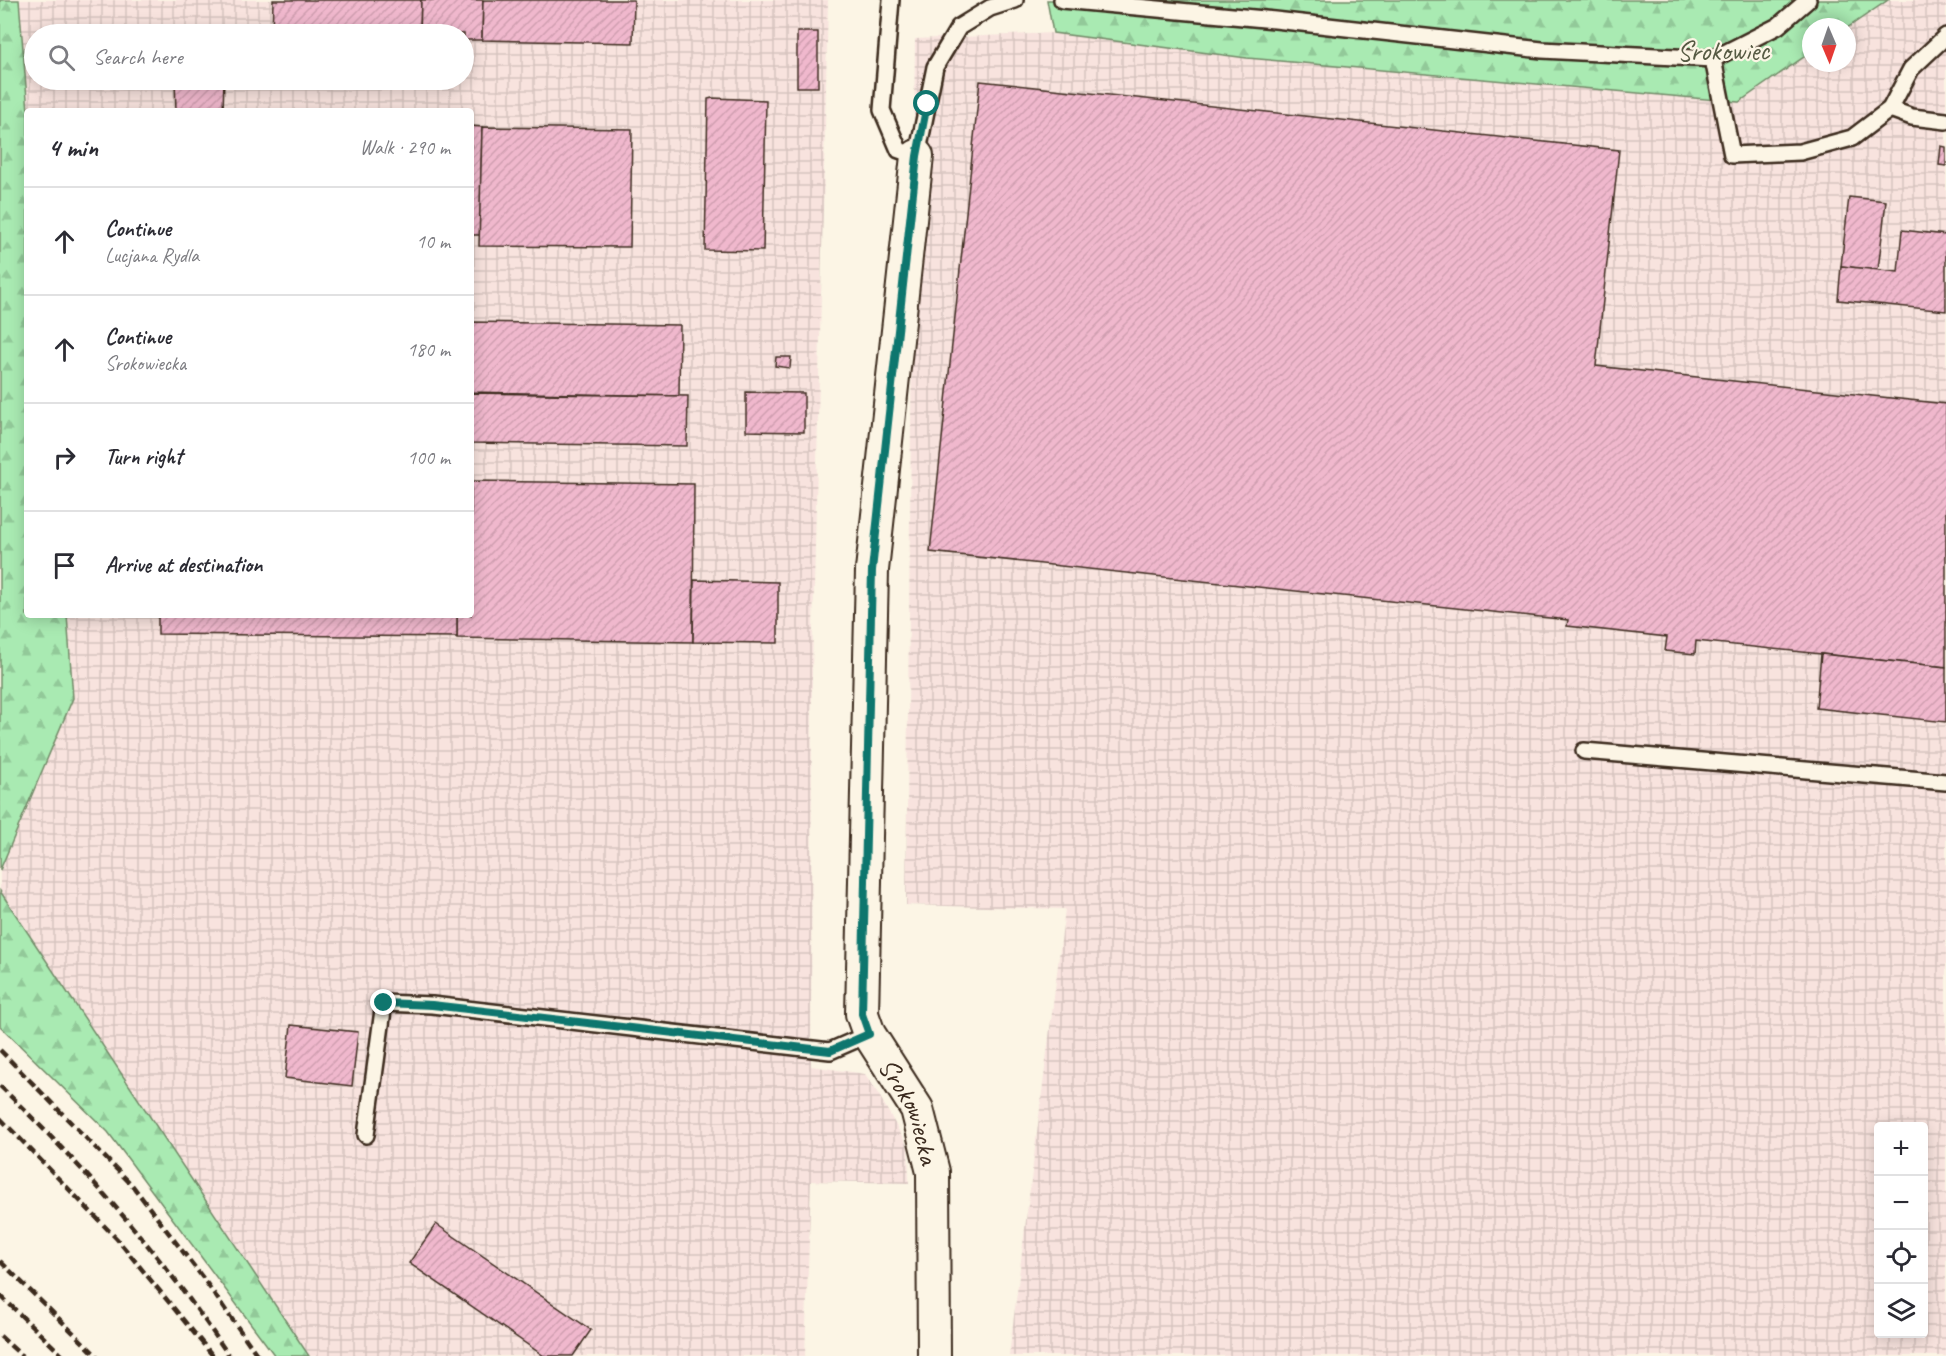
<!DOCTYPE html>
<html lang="en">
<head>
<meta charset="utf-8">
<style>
	body { margin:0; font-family:Caveat,sans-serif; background:#f2f2f3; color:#2b2b33 }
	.controls { position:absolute; right:18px; bottom:18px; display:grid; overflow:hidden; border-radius:6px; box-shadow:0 3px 15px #0003 }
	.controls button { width:54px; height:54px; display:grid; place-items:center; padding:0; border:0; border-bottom:2px solid #e1e1e2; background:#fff; color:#2b2b33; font:30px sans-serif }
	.compass { position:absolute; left:1802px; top:18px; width:54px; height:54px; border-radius:50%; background:#fff; box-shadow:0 3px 15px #0003; rotate:178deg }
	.stop { position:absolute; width:18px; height:18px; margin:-14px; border:4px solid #0f766e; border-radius:50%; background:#fff }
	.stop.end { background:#0f766e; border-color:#fff; box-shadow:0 2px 6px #0008 }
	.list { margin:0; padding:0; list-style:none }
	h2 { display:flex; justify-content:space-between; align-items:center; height:78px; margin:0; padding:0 24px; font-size:26px }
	h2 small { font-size:20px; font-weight:400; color:#7c7c81 }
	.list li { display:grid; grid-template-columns:39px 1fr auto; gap:18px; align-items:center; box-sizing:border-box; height:108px; padding:0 24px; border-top:2px solid #e1e1e2 }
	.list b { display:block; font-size:22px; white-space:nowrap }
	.list p { margin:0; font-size:20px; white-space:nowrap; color:#7c7c81 }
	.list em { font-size:20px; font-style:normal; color:#7c7c81 }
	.icon { flex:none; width:33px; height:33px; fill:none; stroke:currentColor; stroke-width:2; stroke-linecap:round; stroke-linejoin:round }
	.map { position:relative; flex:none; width:1946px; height:1356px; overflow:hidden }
	.search { position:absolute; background:#fff; box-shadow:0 3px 15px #0003; left:24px; top:24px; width:450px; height:66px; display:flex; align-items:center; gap:15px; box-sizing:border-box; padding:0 21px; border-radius:33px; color:#7c7c81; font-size:22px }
	.panel { position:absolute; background:#fff; box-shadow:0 3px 15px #0003; left:24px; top:108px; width:450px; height:510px; border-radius:6px }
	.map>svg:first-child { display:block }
	.industrial { fill:url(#industrial-grid); fill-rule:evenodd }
	.forest { fill:url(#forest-firs); stroke:#728a68; stroke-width:1.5 }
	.building { fill:url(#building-hatch); stroke:#3b2a1e; stroke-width:1.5 }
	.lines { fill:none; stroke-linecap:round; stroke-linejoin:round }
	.service-casing { stroke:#3b2a1e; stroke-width:20 }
	.minor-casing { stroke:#3b2a1e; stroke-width:36 }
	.service { stroke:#fcf5e5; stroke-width:15 }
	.minor { stroke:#fcf5e5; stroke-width:32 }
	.rail { stroke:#3b2a1e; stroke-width:4.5; stroke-dasharray:9 4.5; stroke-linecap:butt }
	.route { stroke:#0f766e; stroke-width:8 }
	.labels { text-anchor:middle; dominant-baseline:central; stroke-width:4.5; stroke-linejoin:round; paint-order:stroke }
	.park-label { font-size:28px; fill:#565a43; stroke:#fcf5e5 }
	.street-label { font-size:28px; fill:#3b2a1e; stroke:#fcf5e5 }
</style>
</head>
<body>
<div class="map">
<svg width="1946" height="1356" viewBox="0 0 1946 1356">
	<defs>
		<pattern id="industrial-grid" width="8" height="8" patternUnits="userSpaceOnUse" patternTransform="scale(1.5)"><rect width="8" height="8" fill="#f8e3de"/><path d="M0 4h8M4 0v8" fill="none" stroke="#d6c3be"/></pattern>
		<pattern id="forest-firs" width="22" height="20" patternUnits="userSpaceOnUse" patternTransform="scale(1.5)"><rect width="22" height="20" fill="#a9eab2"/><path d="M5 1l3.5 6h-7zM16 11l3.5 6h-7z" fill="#92c999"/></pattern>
		<pattern id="building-hatch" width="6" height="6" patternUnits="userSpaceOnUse" patternTransform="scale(1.5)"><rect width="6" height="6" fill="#f0b8cd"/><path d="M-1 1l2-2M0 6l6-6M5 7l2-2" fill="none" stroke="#cf9eb0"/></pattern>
	</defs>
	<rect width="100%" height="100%" fill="#fcf5e5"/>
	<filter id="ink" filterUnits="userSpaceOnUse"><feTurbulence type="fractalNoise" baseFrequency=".0167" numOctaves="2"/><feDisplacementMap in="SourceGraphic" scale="12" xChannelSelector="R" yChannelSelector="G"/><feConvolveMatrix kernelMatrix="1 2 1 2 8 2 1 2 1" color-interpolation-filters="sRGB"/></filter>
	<g filter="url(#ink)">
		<!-- industrial -->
		<g class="industrial">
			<path d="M19,0H828L812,671L811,1066L865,1074L879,1095L908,1147L909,1183L811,1181L805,1356H309L0,891V870L73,698L67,615H471V111H28ZM34,34H464V80H34Z"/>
			<path d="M1888,0H1946V1356H1009L1065,909L906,905L915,39L1053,33L1247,58L1739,102L1811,52V63H1847V28ZM1878,1126H1924V1334H1878Z"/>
		</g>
		<!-- forest -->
		<g class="forest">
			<path d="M0,0H19L28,111L27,615H67L73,698L0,870Z"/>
			<path d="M1047,0H1888L1847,28L1811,27V52L1739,102L1247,58L1053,33Z"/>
			<path d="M0,891L309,1356H275L108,1132L0,1026Z"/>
		</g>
		<!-- building -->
		<g class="building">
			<path d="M273,0H421L420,34H272Z"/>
			<path d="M421,0H483L482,40H464V34H420Z"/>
			<path d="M483,0H634L633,43L482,40Z"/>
			<rect x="797" y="32" width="21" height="55"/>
			<path d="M175,80H224L223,111H176Z"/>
			<path d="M980,81L1619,150L1596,366L1946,404V667L1696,641L1695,654L1665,651L1667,637L1567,626L1568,620L930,552Z"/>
			<path d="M712,98L766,100L763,251L705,250L708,99Z"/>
			<path d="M471,126L482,127L480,235H471Z"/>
			<path d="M482,127L632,129L630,247L479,246Z"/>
			<path d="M1941,146L1946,147V166L1939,165Z"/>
			<path d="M1849,197L1886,201L1878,270L1841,266Z"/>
			<path d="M1902,230L1946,235V311L1838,300L1841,266L1898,272Z"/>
			<path d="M471,322L680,325L679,396L471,392Z"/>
			<path d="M776,357H791L790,368L775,366Z"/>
			<path d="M746,392L804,393V432L746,431Z"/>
			<path d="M471,393L688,396L687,446L471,443Z"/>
			<path d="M471,481L694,484L693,642L457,638V615H471Z"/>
			<path d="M694,580L778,582V643L693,642Z"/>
			<path d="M158,615H457V637L158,634Z"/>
			<path d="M1821,654L1946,667V722L1816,708Z"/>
			<path d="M291,1025L358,1032L352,1086L285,1078Z"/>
			<path d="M436,1224L591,1330L573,1356H544L409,1263Z"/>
		</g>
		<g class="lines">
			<!-- service casing -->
			<g class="service-casing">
				<g id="service">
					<path d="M891,0L882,110L899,150L917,156L935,67L959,27L990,8L1015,0"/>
					<path d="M1062,0L1275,20L1542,50L1713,59L1778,26L1808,0"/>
					<path d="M1713,59L1732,155L1800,152L1852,138L1890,109L1911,69L1946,36"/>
					<path d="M1890,109L1912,117L1946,121"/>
					<path d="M1584,751L1946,782"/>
					<path d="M366,1135L384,1003L432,1005L830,1051L869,1034"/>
				</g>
			</g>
			<!-- minor casing -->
			<g class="minor-casing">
				<g id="minor">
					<path id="s1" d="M917,156L872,570L862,1014L869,1034L917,1109L933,1172L934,1356"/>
				</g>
			</g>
			<!-- service -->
			<use href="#service" class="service"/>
			<!-- minor -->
			<use href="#minor" class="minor"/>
			<!-- rail -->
			<g class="rail">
				<path d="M0,1050L132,1185L203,1278L258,1356"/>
				<path d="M0,1086C85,1168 164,1257 229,1356"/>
				<path d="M0,1118L117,1239L213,1356"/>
				<path d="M0,1261L97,1356"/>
				<path d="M0,1295L63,1356"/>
				<path d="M0,1336L22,1356"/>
			</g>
		</g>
	</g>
	<g class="lines" filter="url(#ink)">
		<!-- route -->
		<path class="route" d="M384,1003L432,1005L830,1051L869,1034L862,1014L872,570L917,156L927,104"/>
	</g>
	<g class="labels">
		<!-- park labels -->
		<g class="park-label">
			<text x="1723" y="50">Srokowiec</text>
		</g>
		<!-- street labels -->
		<g class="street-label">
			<text stroke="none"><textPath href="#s1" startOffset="970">Srokowiecka</textPath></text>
		</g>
	</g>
</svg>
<div class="controls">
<button>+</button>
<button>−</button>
<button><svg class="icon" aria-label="locate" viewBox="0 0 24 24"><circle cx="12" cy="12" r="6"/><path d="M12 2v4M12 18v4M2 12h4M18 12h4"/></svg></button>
<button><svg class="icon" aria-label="layers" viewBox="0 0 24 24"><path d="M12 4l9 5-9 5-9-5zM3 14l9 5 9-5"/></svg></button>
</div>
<svg class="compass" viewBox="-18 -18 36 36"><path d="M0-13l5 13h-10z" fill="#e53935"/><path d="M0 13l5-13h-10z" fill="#7c7c81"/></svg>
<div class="stop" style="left:927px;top:104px"></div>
<div class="stop end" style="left:384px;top:1003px"></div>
<div class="search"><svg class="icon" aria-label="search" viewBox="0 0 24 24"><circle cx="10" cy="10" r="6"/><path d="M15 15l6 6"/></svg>Search here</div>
<section class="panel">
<h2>4 min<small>Walk · 290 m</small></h2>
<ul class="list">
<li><svg class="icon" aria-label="ahead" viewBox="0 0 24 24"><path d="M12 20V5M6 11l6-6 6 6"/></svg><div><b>Continue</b><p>Lucjana Rydla</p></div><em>10 m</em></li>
<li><svg class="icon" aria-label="ahead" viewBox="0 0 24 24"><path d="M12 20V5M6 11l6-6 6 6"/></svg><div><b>Continue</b><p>Srokowiecka</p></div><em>180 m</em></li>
<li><svg class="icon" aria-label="right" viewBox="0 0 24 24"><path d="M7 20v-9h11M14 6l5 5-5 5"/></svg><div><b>Turn right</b></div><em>100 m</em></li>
<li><svg class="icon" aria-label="arrive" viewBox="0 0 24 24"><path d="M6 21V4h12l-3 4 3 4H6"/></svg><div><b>Arrive at destination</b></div></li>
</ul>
</section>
</div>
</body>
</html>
